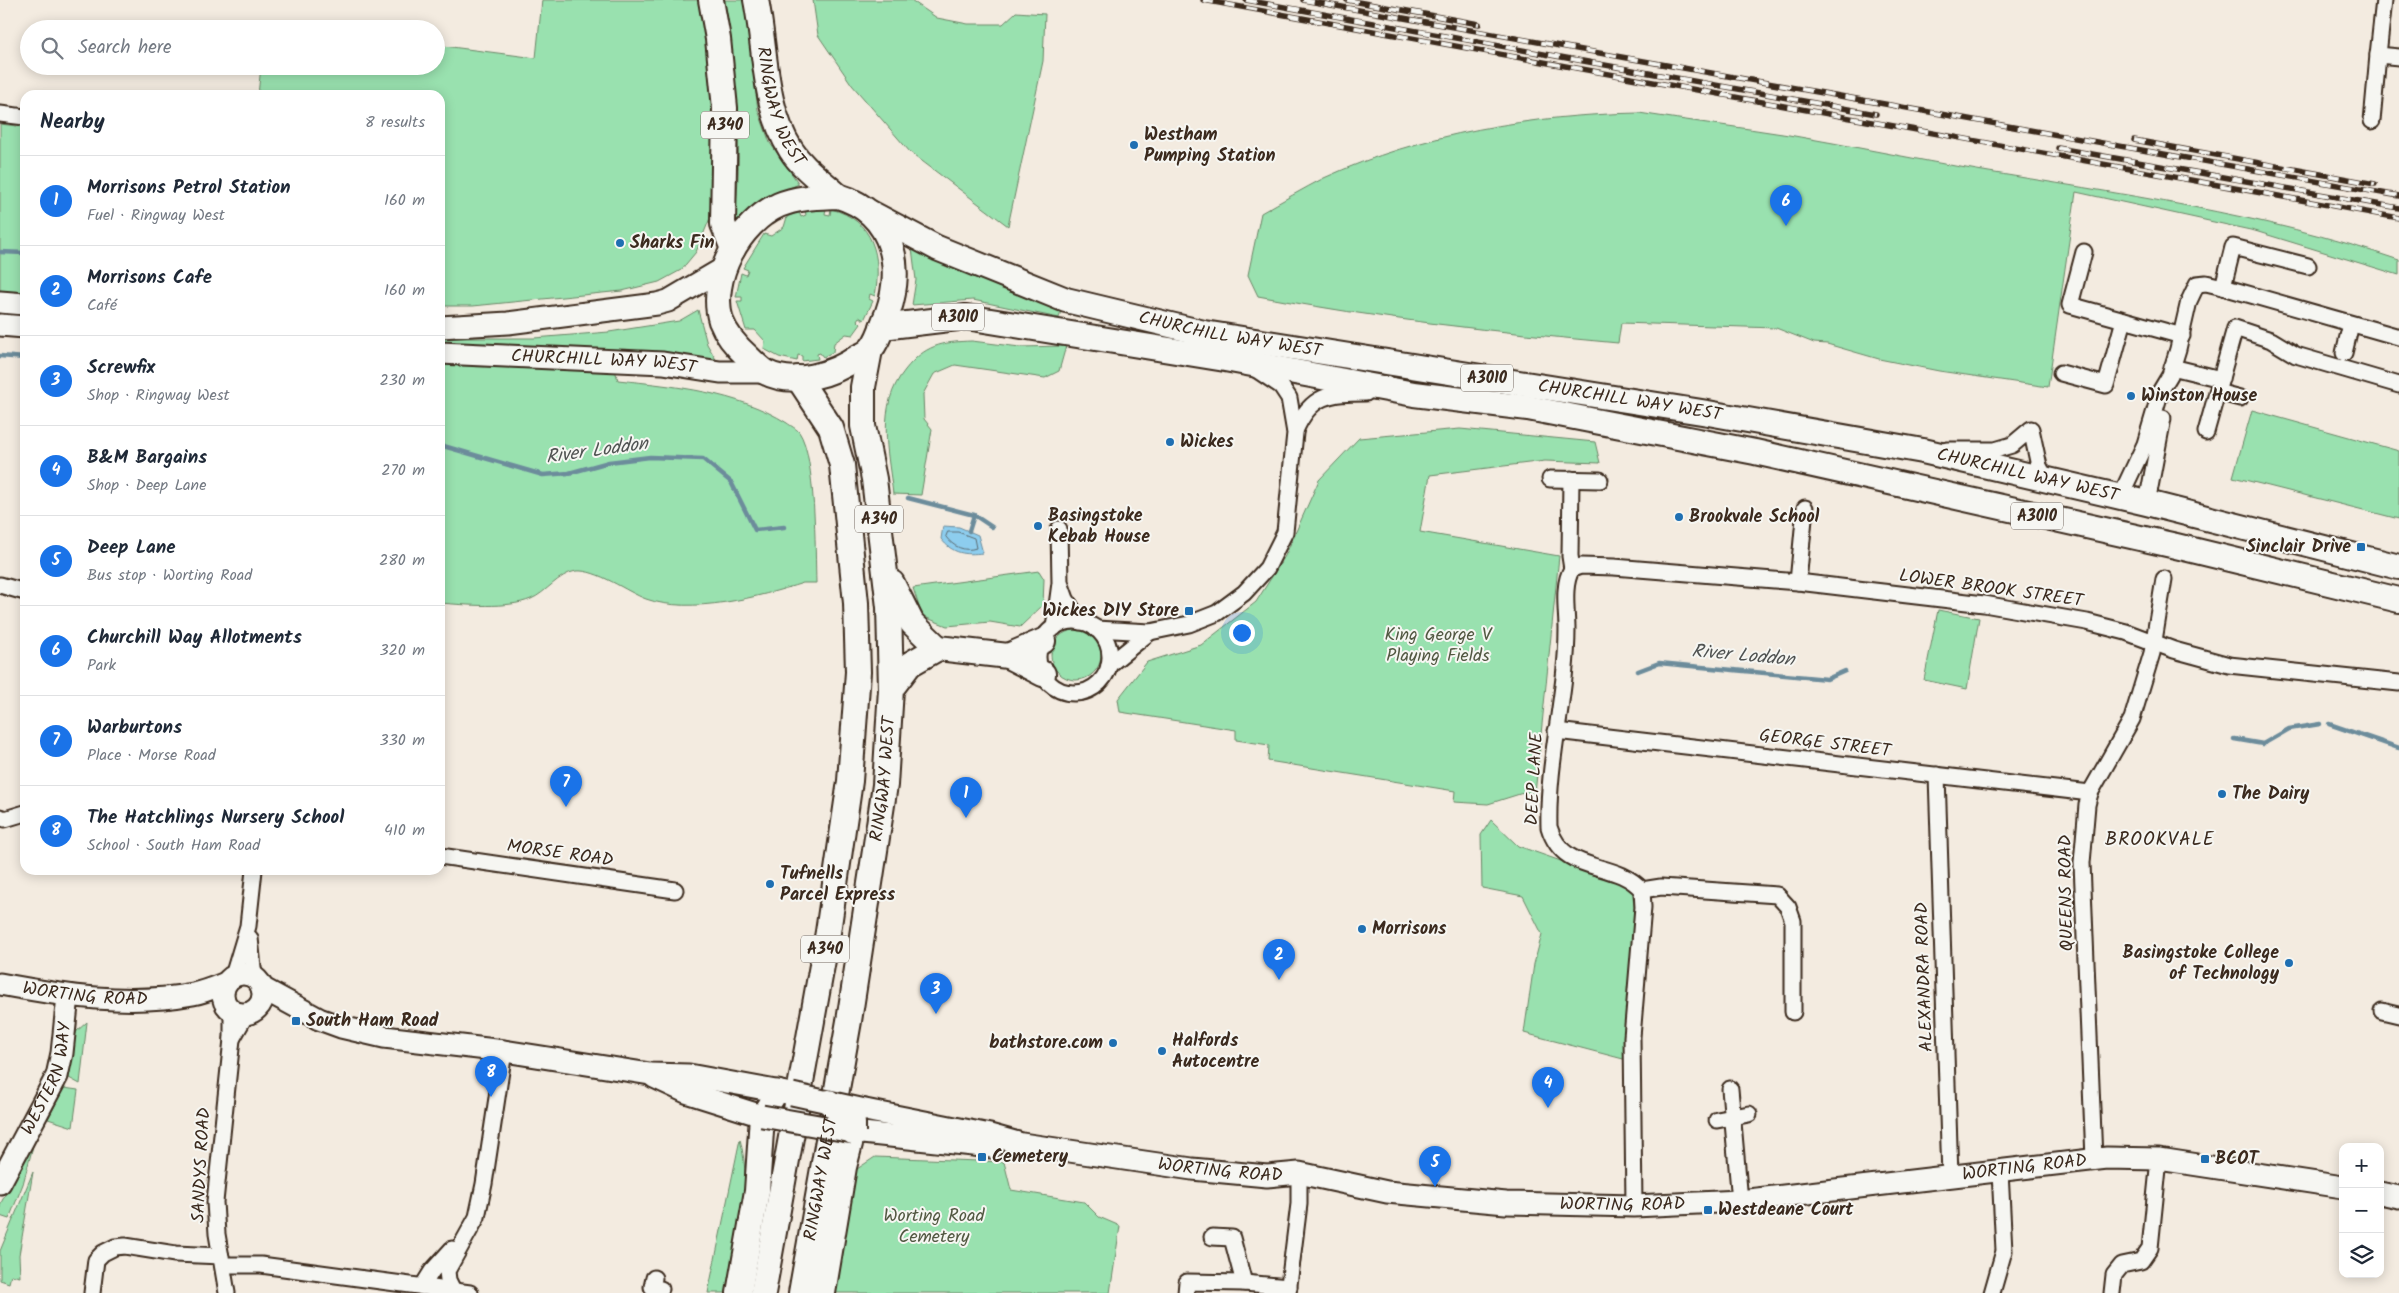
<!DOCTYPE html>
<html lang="en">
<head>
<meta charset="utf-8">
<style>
	body { margin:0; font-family:Kalam,sans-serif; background:#f6f6f7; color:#1f2937 }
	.controls { position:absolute; right:15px; bottom:15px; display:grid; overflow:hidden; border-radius:10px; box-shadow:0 2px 12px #0003 }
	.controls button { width:45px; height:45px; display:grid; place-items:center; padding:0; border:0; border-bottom:1px solid #e0e1e3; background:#fff; color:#1f2937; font:25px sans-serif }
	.you { position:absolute; left:1241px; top:632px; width:18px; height:18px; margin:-12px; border:4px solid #fff; border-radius:50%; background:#1a73e8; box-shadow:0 0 0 8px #1a73e833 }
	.badge { display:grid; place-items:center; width:32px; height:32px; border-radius:50%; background:#1a73e8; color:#fff; font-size:16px; font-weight:700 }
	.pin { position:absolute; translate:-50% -41px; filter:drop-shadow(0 1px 2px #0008) }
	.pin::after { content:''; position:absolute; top:26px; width:18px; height:15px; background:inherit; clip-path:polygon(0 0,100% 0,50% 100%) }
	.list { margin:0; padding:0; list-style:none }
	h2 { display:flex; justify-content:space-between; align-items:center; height:65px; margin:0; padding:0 20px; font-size:21px }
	h2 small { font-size:16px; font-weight:400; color:#747a83 }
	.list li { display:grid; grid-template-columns:32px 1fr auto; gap:15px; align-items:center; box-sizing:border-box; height:90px; padding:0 20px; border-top:1px solid #e0e1e3 }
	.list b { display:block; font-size:19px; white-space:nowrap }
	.list p { margin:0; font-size:16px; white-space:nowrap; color:#747a83 }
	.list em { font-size:16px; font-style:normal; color:#747a83 }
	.icon { flex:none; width:28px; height:28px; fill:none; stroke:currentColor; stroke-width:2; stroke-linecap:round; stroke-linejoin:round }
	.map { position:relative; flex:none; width:2399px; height:1293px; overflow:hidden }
	.search { position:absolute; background:#fff; box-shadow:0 2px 12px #0003; left:20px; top:20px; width:425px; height:55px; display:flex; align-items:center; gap:12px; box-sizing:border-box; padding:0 18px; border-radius:28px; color:#747a83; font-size:19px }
	.panel { position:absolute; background:#fff; box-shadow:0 2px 12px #0003; left:20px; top:90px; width:425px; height:785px; border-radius:15px }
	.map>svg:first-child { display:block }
	.green { fill:#99e1af; stroke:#6a8666 }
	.water { fill:#8dcdee; stroke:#6c8c9b }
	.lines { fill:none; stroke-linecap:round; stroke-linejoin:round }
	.shore { stroke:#5c6b71; stroke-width:1 }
	.stream { stroke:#6c8c9b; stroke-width:4.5 }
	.street-casing { stroke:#3b2a1e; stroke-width:19 }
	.secondary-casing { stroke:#3b2a1e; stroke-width:25 }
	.primary-casing { stroke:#3b2a1e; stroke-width:28 }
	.street { stroke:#f6f6f2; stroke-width:15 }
	.secondary { stroke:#f6f6f2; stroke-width:21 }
	.primary { stroke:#f6f6f2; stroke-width:24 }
	.rail-casing { stroke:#3b2a1e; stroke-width:5.5 }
	.rail { stroke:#f6f6f2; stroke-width:4; stroke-dasharray:11; stroke-linecap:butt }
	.secondary-bridge-casing { stroke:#3b2a1e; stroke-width:25; stroke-linecap:butt }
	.primary-bridge-casing { stroke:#3b2a1e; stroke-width:28; stroke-linecap:butt }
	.secondary-bridge { stroke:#f6f6f2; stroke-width:21 }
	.primary-bridge { stroke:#f6f6f2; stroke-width:24 }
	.poi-dot { fill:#1f6fb2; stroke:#f6f6f2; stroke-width:2 }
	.labels { text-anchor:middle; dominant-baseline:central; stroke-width:4; stroke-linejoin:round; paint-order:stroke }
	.shield { fill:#f6f6f2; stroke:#73675e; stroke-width:1 }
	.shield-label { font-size:16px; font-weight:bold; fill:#3b2a1e }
	.street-label { font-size:18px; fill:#3b2a1e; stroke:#f6f6f2 }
	.poi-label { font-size:18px; font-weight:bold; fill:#3b2a1e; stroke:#f6f6f2; text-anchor:start }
	.park-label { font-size:18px; fill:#525842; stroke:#f6f6f2 }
	.water-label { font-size:19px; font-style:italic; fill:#505352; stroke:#f6f6f2 }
	.neighbourhood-label { font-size:19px; letter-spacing:1px; fill:#3b2a1e; stroke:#f6f6f2 }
</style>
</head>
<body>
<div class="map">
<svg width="2399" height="1293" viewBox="0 0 2399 1293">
	<rect width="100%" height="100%" fill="#f3ebe0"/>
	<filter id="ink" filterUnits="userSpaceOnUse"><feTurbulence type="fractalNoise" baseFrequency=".02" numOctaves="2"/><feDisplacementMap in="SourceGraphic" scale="10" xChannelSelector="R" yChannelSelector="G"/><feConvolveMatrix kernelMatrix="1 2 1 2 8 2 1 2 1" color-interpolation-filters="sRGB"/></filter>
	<g filter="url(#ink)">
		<!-- green -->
		<g class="green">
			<path d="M542,0H699L712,49L715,103L710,218L696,252L681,270L659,282L622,291L473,306H440V95H258L261,66H436V45L536,58Z"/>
			<path d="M721,0H744L758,110L770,143L799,184C771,195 757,204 736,225H733C746,152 733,73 721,0Z"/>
			<path d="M813,0H911L937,18L968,24H1003L1016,12L1045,14L1043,61L1008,226L910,152L852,85L818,35Z"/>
			<path d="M1639,113C1689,121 1739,127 1789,135C1852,146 1914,159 1977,170C2119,194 2262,213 2399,260V275L2255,231L2076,192L2048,387L1939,371L1879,359L1827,344L1814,343L1776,328L1621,323L1618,343C1498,332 1377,319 1258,296L1248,275L1261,213C1282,201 1303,189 1324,178C1422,133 1533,115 1639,113Z"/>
			<path d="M0,124L25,127V294L0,291Z"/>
			<path d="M820,208H826L825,214L830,215L831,209C874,220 882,257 875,296L870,294L869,299L873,301L864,320L859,317L857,320L861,324L853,335L846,334L834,343L833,352L823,357L820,353L817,354L818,359L802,361V356L798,355L797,361L779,357L764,349L765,341L755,330H746L737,301H742V297H736L741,273L746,275L748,270L743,268L764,234L771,236L784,227L787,217L799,212L801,217L806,215L805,211Z"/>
			<path d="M911,240L954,268L1062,306L1059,318L973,300L912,305L916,280Z"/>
			<path d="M698,310L707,344L718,363L440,346V338H534L609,332L679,321Z"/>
			<path d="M972,341L1020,347L1066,346L1059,371L1045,378L955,365L934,374L923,394L924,419L932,429L921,495L893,494C888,452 876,406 905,370C925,345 941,342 972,341Z"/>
			<path d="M440,361L615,370L618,380C674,386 738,392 787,423C791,426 797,429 799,432C816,456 815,551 816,583H803C759,597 691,615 646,599C627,592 597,569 576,571C558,574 546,593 531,599C507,609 466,605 440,603Z"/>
			<path d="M2252,410L2399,451V519L2233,477Z"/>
			<path d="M1460,429L1595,442L1600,463L1545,461L1430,475L1420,532L1559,556L1535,794L1526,792L1488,804L1454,802L1455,791L1268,761L1269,745L1236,740V730L1120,712L1118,699L1147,662L1201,645L1256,602L1285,556L1319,480L1359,438Z"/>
			<path d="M1039,571L1044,579L1043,605L1020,627L990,622L947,626L922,616L913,588Z"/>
			<path d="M1938,610L1979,618L1967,689L1924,680Z"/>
			<circle cx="1076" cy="655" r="25"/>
			<path d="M1491,820L1518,846L1632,886L1636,926L1627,1060L1524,1033L1534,964L1542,934L1523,896L1482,888L1481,835Z"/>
			<path d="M87,1022L80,1084L69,1078L75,1036L77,1031Z"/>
			<path d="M64,1088L78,1090L73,1127L48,1119Z"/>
			<path d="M37,1131L23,1184L9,1219L0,1216V1205Z"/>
			<path d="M740,1139C753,1191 739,1242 731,1293H708Z"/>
			<path d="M875,1157L1004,1162L1011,1190L1084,1202L1099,1217L1120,1226L1110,1293H829L851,1173Z"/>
			<path d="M33,1172L19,1255L20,1277L11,1275L9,1283L0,1280V1251Z"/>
		</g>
		<!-- water -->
		<path class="water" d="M943,526L959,527L978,535L983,553C965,555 953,554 941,539Z"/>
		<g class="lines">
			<!-- shore -->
			<path class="shore" d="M948,532H958L974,538L976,548C965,552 953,547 946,537Z"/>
			<!-- stream -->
			<g class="stream">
				<path d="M0,252L25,253"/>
				<path d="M0,356L25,358"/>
				<path d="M440,445L543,475L569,473L609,462L650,457L703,459L731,482L755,530L784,527"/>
				<path d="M908,498L974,515L992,527"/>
				<path d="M969,531L974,515"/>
				<path d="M1638,671L1659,663L1827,679L1845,671"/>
				<path d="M2329,724L2399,748"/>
				<path d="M2234,739L2263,744L2289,729L2320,724"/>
			</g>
			<!-- street casing -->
			<g class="street-casing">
				<g id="street">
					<path d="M2384,0L2378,55L2399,57"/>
					<path d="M0,114L25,117"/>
					<path d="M2372,121L2378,55"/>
					<path d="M2084,252L2070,305L2182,336"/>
					<path d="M2223,287L2233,247L2308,266"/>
					<path d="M2344,353L2351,324"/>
					<path d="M2172,367L2221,379"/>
					<path d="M2061,373L2106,385L2124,320"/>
					<path d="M2217,392L2240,398"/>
					<path d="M1295,431C1311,394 1330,393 1366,393"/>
					<path d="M2206,432L2235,328L2271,340L2296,355L2399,385"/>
					<path d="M1947,450H1995L2012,445L2031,429L2039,466L2046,479"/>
					<path d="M1550,479L1600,480"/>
					<path d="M1571,479L1570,556L1572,569"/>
					<path d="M2120,497L2145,444L2161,390L2170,375L2178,349L2189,301L2197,284L2206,283L2223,287L2399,337"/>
					<path d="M2147,503L2163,418"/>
					<path d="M1572,569L1581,566L1614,567L1798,582L1984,604L2087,622L2126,632L2174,650L2229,665L2399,683"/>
					<path d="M1572,569C1562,584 1567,612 1567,629C1567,695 1547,760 1549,827C1564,877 1614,858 1642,890L1643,907L1632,1037L1634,1206"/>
					<path d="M1798,582L1805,508"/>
					<path d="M0,585L25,592"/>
					<path d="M1061,585L1066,599L1080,622"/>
					<circle cx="1074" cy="657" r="36"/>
					<path d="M1054,628L1060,583L1059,529"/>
					<path d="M1096,629L1150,632L1189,624L1217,613L1244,593L1267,568L1285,532L1295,433L1289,398L1281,386L1254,368"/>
					<path d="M1109,665L1150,632"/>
					<path d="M1556,731L2090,793"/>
					<path d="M1937,775L1950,1177"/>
					<path d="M0,817L5,819L25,813"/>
					<path d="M440,856L675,890"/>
					<path d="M1642,890L1661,887L1777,895L1788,907L1793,921V1012"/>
					<path d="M250,938L254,977"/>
					<path d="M233,976L248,926L254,870"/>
					<path d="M2382,1011L2399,1015"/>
					<path d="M232,1039L247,1013"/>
					<path d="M1730,1089L1740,1201"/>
					<path d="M1717,1120L1749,1114"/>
					<path d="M2094,1159L2082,863L2087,805L2090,793L2132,719L2152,653L2164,579"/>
					<path d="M1212,1237L1232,1238L1244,1283"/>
					<path d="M224,1265H261L470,1293"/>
					<path d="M654,1278L652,1287L661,1289"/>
					<path d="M422,1287L432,1271L452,1249"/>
					<path d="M453,1290L448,1280L447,1271L477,1217L484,1184L504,1051"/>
					<path d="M92,1293L96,1260L103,1253L115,1247L125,1246L175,1254L221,1256"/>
					<path d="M227,1293L217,1234L215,1202L232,1039V1010"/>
					<path d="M1186,1293L1187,1282L1244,1283L1289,1287"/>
					<path d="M1288,1293L1299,1204V1173"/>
					<path d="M1992,1293L2004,1251L2000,1171"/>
					<path d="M2112,1293L2114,1275L2122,1265L2141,1261L2150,1248L2159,1159"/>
				</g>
			</g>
			<!-- secondary casing -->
			<g class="secondary-casing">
				<g id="secondary">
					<path d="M0,302L25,304"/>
					<path d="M0,325L25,327"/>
					<path d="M440,327L508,323L657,304L668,301L724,268"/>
					<path id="s1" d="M440,353L663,363L720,372H766"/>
					<circle cx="243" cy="994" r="20"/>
					<path id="s2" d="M0,984C64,996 129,1006 193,994C204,992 216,987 226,983"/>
					<path d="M262,988L319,1019L341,1027L384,1037L504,1051L650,1074L689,1075L792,1094"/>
					<path d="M654,1077L686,1092L762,1116L778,1091"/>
					<path id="s3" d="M865,1110L990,1135L1022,1144L1192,1169L1267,1176L1299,1173L1387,1192L1506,1203L1634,1206L1740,1201L2107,1158L2159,1159L2343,1187"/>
					<path d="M853,1132L992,1147"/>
					<path id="s4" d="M0,1183L57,1076L62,1053L68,996"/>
					<path d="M2380,1193L2399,1197"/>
				</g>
			</g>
			<!-- primary casing -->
			<g class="primary-casing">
				<g id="primary">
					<path d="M711,0L718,39L725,108L723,224L733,249"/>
					<path id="s5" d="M756,0C766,49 763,106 791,150C803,169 822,181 838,196"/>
					<path d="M838,196C896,213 906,273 884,322C881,331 877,342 871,349C868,353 862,355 858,357C834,374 794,387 765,372C759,368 753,362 748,357C738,348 726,334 721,321C708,279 740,222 779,205C798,197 818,197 838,196Z"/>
					<path id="s6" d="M869,212L937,248L1066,300L1204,333L1708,413L1923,451L2147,503L2399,567"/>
					<path d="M882,327L966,317L1225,359L1414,394L1528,408L1755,452L2176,546L2399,600"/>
					<path d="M892,583L912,623L938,648"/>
					<path d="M1008,656L1043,641"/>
					<path d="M891,689L910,664L938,648L1008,656L1043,674"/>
					<path d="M739,1293L757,1191L762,1116"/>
					<path d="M763,1293L828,932L850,781L858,672L856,603L842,465L831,428L798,378"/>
					<path id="s7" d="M801,1293L849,1021L885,785L891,689L889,607L874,479L863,426V387L870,350"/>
					<path d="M823,1293L844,1167L853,1132"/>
				</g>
			</g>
			<!-- street -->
			<use href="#street" class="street"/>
			<!-- secondary -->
			<use href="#secondary" class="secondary"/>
			<!-- primary -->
			<use href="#primary" class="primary"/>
			<!-- rail casing -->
			<g class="rail-casing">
				<g id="rail">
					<path d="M1203,0L2399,218"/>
					<path d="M1246,0L1876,114"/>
					<path d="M1303,0L2399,196"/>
					<path d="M1347,0L1479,24"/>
					<path d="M2134,140L2375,184"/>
					<path d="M2058,148L2399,208"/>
				</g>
			</g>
			<!-- rail -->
			<use href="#rail" class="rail"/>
			<!-- secondary-bridge casing -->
			<g class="secondary-bridge-casing">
				<g id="secondary-bridge">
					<path d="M792,1094L865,1110"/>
					<path d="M762,1116L853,1132"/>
				</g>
			</g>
			<!-- primary-bridge casing -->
			<g class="primary-bridge-casing">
				<path id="primary-bridge" d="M829,1102L853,1123V1132"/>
			</g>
			<!-- secondary-bridge -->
			<use href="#secondary-bridge" class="secondary-bridge"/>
			<!-- primary-bridge -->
			<use href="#primary-bridge" class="primary-bridge"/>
		</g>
	</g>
	<!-- markers -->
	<g class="poi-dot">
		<circle cx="1134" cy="145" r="5"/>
		<circle cx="620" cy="243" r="5"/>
		<circle cx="2131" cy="396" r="5"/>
		<circle cx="1170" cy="442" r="5"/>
		<circle cx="1679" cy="517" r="5"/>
		<circle cx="1038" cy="526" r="5"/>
		<rect x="2356" y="542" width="10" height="10" rx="2.5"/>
		<rect x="1184" y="606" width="10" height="10" rx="2.5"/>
		<circle cx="2222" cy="794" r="5"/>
		<circle cx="770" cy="884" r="5"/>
		<circle cx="1362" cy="929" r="5"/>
		<circle cx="2289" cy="963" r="5"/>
		<rect x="291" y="1016" width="10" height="10" rx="2.5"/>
		<circle cx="1113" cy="1043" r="5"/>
		<circle cx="1162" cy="1051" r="5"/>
		<rect x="977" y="1152" width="10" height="10" rx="2.5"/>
		<rect x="2200" y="1154" width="10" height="10" rx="2.5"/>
		<rect x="1703" y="1205" width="10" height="10" rx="2.5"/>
	</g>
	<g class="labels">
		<!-- shield labels -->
		<g class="shield">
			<rect x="701" y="111.5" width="48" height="27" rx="4"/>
			<rect x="932" y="303.5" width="52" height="27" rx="4"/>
			<rect x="1461" y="364.5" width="52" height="27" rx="4"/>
			<rect x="2011" y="502.5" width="52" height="27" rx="4"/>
			<rect x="855" y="505.5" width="48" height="27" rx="4"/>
			<rect x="801" y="935.5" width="48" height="27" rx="4"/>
		</g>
		<g class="shield-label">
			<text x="725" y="125">A340</text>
			<text x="958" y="317">A3010</text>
			<text x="1487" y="378">A3010</text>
			<text x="2037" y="516">A3010</text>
			<text x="879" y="519">A340</text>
			<text x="825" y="949">A340</text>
		</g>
		<!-- street labels -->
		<g class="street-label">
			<text stroke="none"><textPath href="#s5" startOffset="110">RINGWAY WEST</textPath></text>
			<text stroke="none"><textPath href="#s6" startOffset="384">CHURCHILL WAY WEST</textPath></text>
			<text stroke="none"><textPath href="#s1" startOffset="164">CHURCHILL WAY WEST</textPath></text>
			<text stroke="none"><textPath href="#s6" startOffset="789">CHURCHILL WAY WEST</textPath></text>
			<text stroke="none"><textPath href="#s6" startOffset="1194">CHURCHILL WAY WEST</textPath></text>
			<text transform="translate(1991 589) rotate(8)">LOWER BROOK STREET</text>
			<text transform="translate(1825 744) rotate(7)">GEORGE STREET</text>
			<text stroke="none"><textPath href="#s7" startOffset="521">RINGWAY WEST</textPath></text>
			<text transform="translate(1535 779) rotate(-87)">DEEP LANE</text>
			<text transform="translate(560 854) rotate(8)">MORSE ROAD</text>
			<text transform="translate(2067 893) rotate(-91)">QUEENS ROAD</text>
			<text transform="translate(1925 977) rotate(-92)">ALEXANDRA ROAD</text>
			<text stroke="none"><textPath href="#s2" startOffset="86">WORTING ROAD</textPath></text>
			<text stroke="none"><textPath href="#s4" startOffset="116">WESTERN WAY</textPath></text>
			<text transform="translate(202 1165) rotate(-87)">SANDYS ROAD</text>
			<text stroke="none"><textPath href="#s3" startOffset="361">WORTING ROAD</textPath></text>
			<text stroke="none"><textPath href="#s3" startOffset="1170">WORTING ROAD</textPath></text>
			<text stroke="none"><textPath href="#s7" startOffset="116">RINGWAY WEST</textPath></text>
			<text stroke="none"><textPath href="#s3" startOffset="766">WORTING ROAD</textPath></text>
		</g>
		<!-- poi labels -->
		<g class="poi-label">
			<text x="1144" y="135">Westham<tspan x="1144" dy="21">Pumping Station</tspan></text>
			<text x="630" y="243">Sharks Fin</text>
			<text x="2141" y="396">Winston House</text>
			<text x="1180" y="442">Wickes</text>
			<text x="1048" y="516">Basingstoke<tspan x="1048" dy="21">Kebab House</tspan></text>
			<text x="1689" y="517">Brookvale School</text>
			<text x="2351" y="547" text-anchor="end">Sinclair Drive</text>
			<text x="1179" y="611" text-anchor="end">Wickes DIY Store</text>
			<text x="2232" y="794">The Dairy</text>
			<text x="780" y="874">Tufnells<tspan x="780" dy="21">Parcel Express</tspan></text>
			<text x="1372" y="929">Morrisons</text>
			<text x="2279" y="953" text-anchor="end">Basingstoke College<tspan x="2279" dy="21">of Technology</tspan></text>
			<text x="306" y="1021">South Ham Road</text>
			<text x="1172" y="1041">Halfords<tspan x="1172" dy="21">Autocentre</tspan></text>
			<text x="1103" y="1043" text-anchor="end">bathstore.com</text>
			<text x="992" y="1157">Cemetery</text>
			<text x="2215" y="1159">BCOT</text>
			<text x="1718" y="1210">Westdeane Court</text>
		</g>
		<!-- park labels -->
		<g class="park-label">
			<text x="1438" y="635">King George V<tspan x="1438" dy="21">Playing Fields</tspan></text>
			<text x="934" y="1216">Worting Road<tspan x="934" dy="21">Cemetery</tspan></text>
		</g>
		<!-- water labels -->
		<g class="water-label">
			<text transform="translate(597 451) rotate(-8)">River Loddon</text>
			<text transform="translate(1743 656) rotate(5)">River Loddon</text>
		</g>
		<!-- neighbourhood labels -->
		<g class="neighbourhood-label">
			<text x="2160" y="840">BROOKVALE</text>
		</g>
	</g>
</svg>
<div class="controls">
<button>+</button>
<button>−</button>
<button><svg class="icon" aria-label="layers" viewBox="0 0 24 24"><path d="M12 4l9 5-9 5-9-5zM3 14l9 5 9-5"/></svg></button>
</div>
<div class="you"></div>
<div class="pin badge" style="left:966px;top:818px">1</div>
<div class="pin badge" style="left:1279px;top:980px">2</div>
<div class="pin badge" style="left:936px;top:1014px">3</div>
<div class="pin badge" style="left:1548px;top:1108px">4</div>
<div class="pin badge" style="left:1435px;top:1187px">5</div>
<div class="pin badge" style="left:1786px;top:226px">6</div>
<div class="pin badge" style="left:566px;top:807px">7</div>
<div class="pin badge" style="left:491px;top:1097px">8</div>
<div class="search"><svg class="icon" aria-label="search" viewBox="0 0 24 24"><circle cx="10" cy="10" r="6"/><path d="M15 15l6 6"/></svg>Search here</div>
<section class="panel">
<h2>Nearby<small>8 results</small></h2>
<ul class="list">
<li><span class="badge">1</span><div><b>Morrisons Petrol Station</b><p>Fuel · Ringway West</p></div><em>160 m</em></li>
<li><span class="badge">2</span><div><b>Morrisons Cafe</b><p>Café</p></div><em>160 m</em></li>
<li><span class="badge">3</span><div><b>Screwfix</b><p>Shop · Ringway West</p></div><em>230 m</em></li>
<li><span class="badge">4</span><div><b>B&amp;M Bargains</b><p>Shop · Deep Lane</p></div><em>270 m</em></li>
<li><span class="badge">5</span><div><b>Deep Lane</b><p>Bus stop · Worting Road</p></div><em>280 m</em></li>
<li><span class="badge">6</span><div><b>Churchill Way Allotments</b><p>Park</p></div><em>320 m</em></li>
<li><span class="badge">7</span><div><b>Warburtons</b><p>Place · Morse Road</p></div><em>330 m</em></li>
<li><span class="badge">8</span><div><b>The Hatchlings Nursery School</b><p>School · South Ham Road</p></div><em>410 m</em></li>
</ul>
</section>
</div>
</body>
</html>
